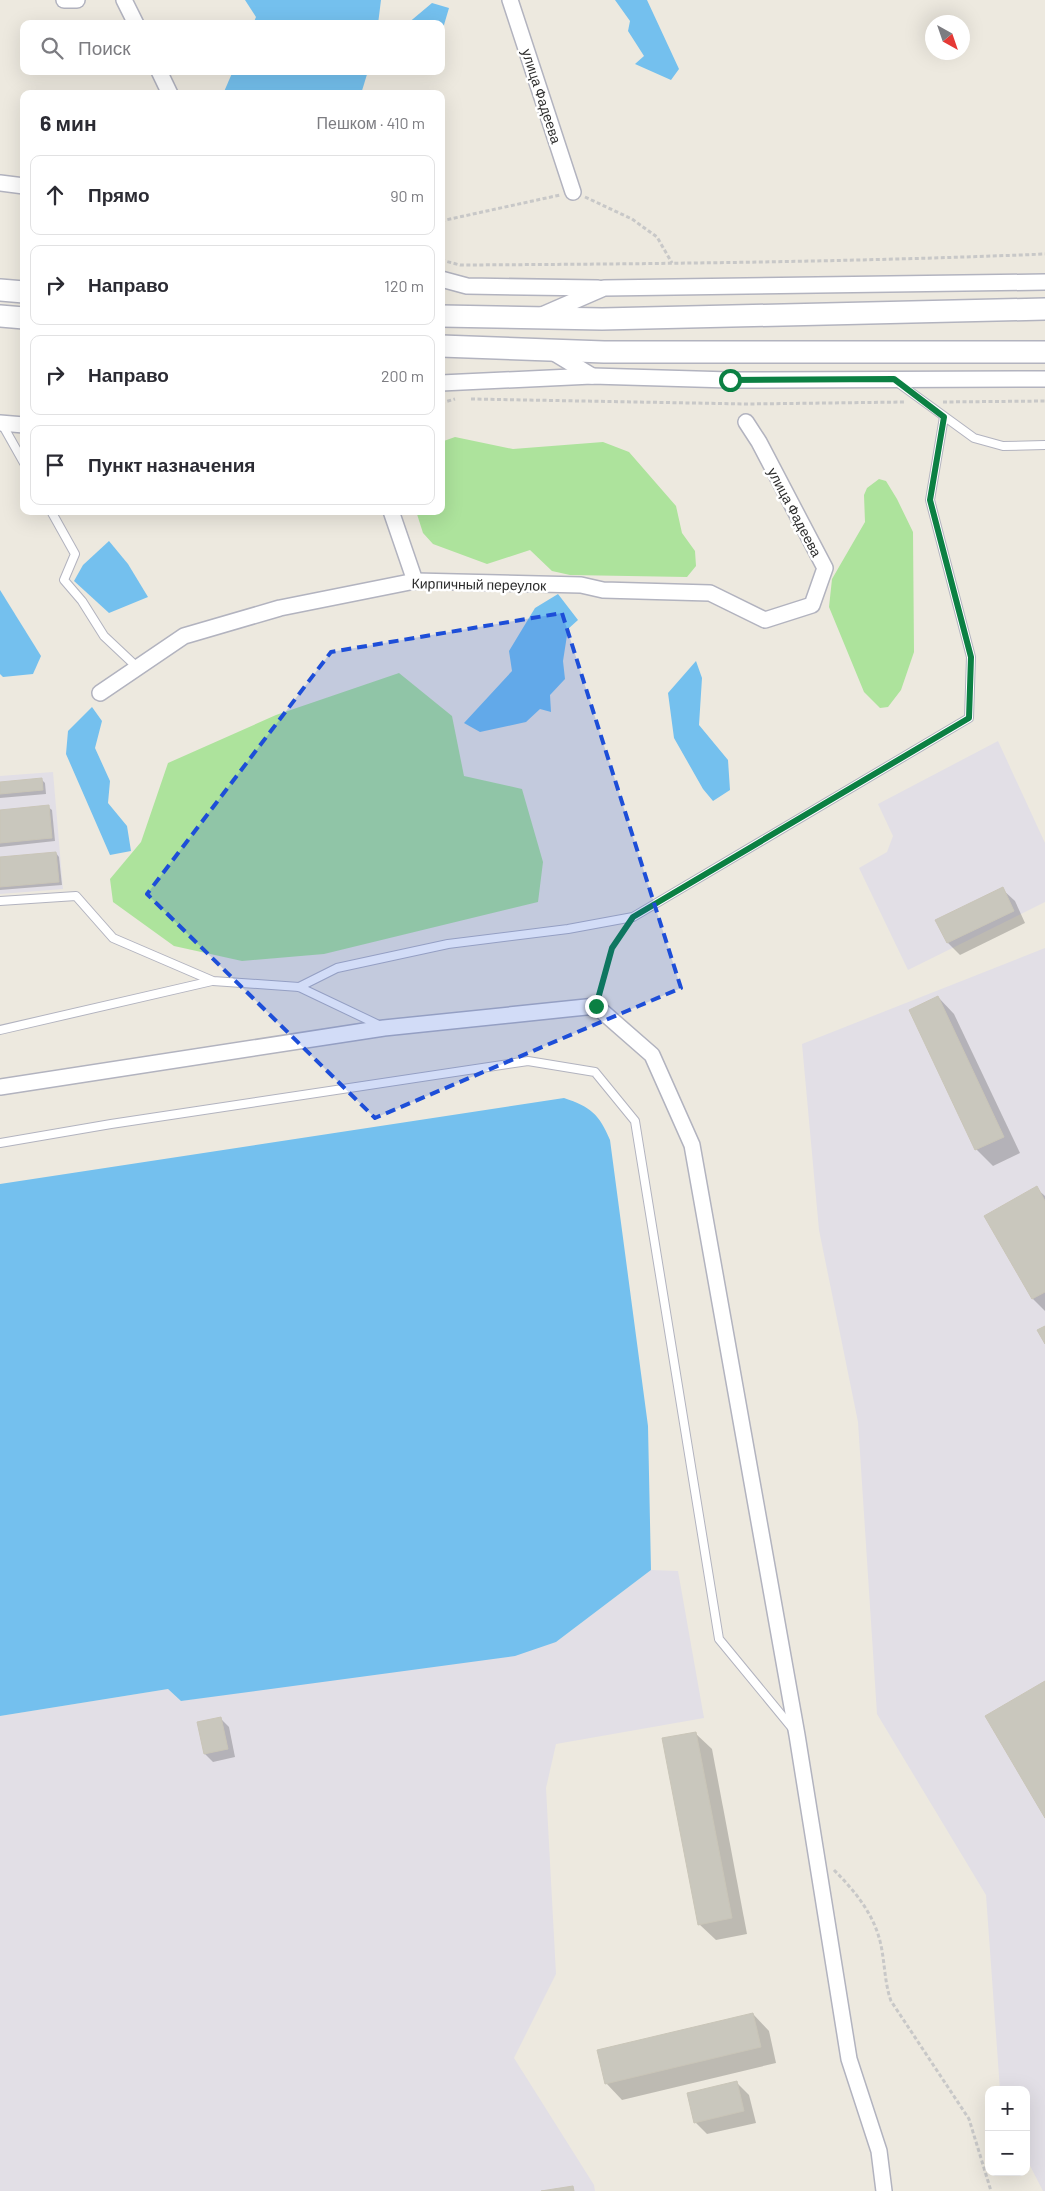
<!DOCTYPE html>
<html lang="ru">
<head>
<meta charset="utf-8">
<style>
	body { margin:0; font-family:Barlow,sans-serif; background:#f7f7f7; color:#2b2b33 }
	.controls { position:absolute; right:15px; bottom:15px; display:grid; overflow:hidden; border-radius:10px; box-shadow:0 5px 20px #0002 }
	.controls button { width:45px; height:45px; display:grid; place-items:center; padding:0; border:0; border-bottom:1px solid #e1e1e2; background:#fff; color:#2b2b33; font:25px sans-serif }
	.compass { position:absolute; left:925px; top:15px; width:45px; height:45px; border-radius:50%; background:#fff; box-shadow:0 5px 20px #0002; rotate:140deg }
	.stop { position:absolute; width:15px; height:15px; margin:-11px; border:4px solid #0b8043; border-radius:50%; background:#fff }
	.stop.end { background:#0b8043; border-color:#fff; box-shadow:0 1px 5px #0008 }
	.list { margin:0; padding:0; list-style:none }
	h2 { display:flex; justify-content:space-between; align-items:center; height:65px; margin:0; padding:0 20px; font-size:21px }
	h2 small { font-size:16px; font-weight:400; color:#7c7c81 }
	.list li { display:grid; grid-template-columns:32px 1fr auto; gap:15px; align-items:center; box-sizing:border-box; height:80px; margin:0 10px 10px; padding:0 10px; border:1px solid #e1e1e2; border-radius:10px }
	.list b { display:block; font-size:19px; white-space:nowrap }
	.list em { font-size:16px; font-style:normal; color:#7c7c81 }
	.icon { flex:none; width:28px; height:28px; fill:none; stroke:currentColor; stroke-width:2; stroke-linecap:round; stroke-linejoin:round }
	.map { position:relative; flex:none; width:1045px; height:2191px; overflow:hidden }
	.search { position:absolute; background:#fff; box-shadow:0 5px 20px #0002; left:20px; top:20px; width:425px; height:55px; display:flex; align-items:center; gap:12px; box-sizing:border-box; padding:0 18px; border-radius:10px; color:#7c7c81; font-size:19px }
	.panel { position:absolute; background:#fff; box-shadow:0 5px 20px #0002; left:20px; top:90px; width:425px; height:425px; border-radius:10px }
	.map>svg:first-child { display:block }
	.industrial { fill:#e2dfe6 }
	.green { fill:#ade39c }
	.water { fill:#74c0ee }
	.shadow { fill:#0003 }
	.building { fill:#c9c7bd; stroke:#c9c5b8 }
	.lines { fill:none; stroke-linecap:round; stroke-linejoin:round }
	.lane-casing { stroke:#b2b3bf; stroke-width:10 }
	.street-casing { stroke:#b2b3bf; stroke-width:18 }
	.secondary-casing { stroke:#b2b3bf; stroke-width:24 }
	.path { stroke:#c8c8c8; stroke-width:3; stroke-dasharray:4 2.5; stroke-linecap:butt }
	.lane { stroke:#fff; stroke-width:8 }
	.street { stroke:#fff; stroke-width:15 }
	.secondary { stroke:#fff; stroke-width:21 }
	.route { stroke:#0b8043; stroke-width:6 }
	.marked { fill:#1d4ed8; fill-opacity:0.2; stroke:#1d4ed8; stroke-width:4; stroke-dasharray:10 6; stroke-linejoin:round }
	.labels { text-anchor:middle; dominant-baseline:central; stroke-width:5; stroke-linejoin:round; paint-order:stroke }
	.street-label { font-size:14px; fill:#2c2c2c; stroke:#fff }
</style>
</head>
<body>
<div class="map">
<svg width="1045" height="2191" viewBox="0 0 1045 2191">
	<rect width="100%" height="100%" fill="#ede9df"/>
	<!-- industrial -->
	<g class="industrial">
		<path d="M998,741L1045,843V902L908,970L859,868L887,852L893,836L878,804Z"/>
		<path d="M53,772L63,889L0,894V776Z"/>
		<path d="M1045,948V2191H1043L1026,2158V2090H1000L986,1895L877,1714L858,1422L819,1230L802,1044Z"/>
		<path d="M651,1570L678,1571L704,1718L556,1744L546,1788L556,1974L514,2058L594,2185L595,2191H0V1716L168,1689L181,1701L556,1642Z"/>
	</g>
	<!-- green -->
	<g class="green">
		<path d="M455,437L513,449L603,442L629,452L676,506L682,533L695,551L696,566L687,577L570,575L552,571L530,550L487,564L433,544L423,533L416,511H441V442Z"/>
		<path d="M879,479L886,481L897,499L913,532L914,652L901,690L888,707L880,708L864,692L829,607L832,579L865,522L864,495L867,488Z"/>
		<path d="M399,673L452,716L464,776L522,789L543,862L538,902L324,954L242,961L174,946L113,902L110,879L141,842L168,763L276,715Z"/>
	</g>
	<!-- water -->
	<g class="water">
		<path d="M245,0H381L378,24H253L256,17Z"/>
		<path d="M615,0H647L679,69L671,80L635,64L644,56L628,31L630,21Z"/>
		<path d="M432,3L449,8L441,35V24H407Z"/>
		<path d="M233,71H368L361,94H223Z"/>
		<path d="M109,541L128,564L148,597L109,613L74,581L83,565Z"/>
		<path d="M0,590L41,656L33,674L3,677L0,674Z"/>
		<path d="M558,594L578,620L568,629L563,661L565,679L550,695L551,712L540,709L526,722L480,732L464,723L512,671L509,651L535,608Z"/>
		<path d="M696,661L702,678L699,725L728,760L730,790L713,801L703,789L674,738L668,693Z"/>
		<path d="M92,707L102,721L95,748L110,781L108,803L127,826L131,851L110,855L66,754L68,731Z"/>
		<path d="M564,1098C591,1107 599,1114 610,1140L648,1426L651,1570L556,1642L515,1656L181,1701L168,1689L0,1716V1184Z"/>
	</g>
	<!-- shadow -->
	<g class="shadow">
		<path d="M41,779L45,783L46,794L0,798V783Z"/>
		<path d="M48,807L52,810L55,841L0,847V812Z"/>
		<path d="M56,853L59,857L62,885L0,890V858Z"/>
		<path d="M1002,889L1015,901L1025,923L960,955L948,943L937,921Z"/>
		<path d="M938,997L954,1014L1020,1153L993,1166L976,1149Z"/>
		<path d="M1036,1188L1045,1196V1311L1033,1299Z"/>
		<path d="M221,1719L229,1727L235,1757L213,1762L205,1754Z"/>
		<path d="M695,1733L712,1749L747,1934L716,1940L699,1924Z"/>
		<path d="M753,2014L769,2031L776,2063L622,2100L606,2083Z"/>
		<path d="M737,2083L749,2095L756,2123L707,2134L695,2122Z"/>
	</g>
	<!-- building -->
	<g class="building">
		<path d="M42,778L43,790L0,794V782Z"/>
		<path d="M49,805L52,838L0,843V810Z"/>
		<path d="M56,852L59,882L0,887V857Z"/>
		<path d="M1003,887L1014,911L947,943L935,920Z"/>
		<path d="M938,996L1004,1137L975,1150L909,1010Z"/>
		<path d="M1037,1186L1045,1201V1292L1032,1299L984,1216Z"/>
		<path d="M1045,1326V1344L1037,1330Z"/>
		<path d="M1045,1681V1818L985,1716Z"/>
		<path d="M221,1717L228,1749L204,1754L197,1722Z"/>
		<path d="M696,1732L732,1918L698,1925L662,1738Z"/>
		<path d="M753,2013L761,2047L605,2084L597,2050Z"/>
		<path d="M737,2081L744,2111L694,2123L687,2093Z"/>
		<path d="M573,2186L574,2191H541Z"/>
	</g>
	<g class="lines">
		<!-- lane casing -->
		<g class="lane-casing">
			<g id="lane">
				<path d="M897,382L974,438L1003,446L1045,445"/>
				<path d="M2,424L24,463"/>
				<path d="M51,511L75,554L64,580L82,601L104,636L138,668"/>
				<path d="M0,901L76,896L113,938L213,981L299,987L381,1026"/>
				<path d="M299,987L337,968L448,944L568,929L633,917L969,718L971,657L930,500L944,417"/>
				<path d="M0,1030L212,981"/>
				<path d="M0,1143L111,1124L528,1061L595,1072L635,1121L719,1639L793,1729"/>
			</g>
		</g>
		<!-- street casing -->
		<g class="street-casing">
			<g id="street">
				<path d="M64,0H77"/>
				<path d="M124,0L136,24"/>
				<path d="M510,0L573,192"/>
				<path d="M159,71L170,94"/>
				<path d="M0,183L24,186"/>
				<path d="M441,279L467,286L598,288"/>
				<path d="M542,315L604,288L1045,282"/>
				<path d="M551,351L592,376"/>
				<path d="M441,383L592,376L730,380L1045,379"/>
				<path d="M0,423L24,425"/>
				<path d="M391,511L415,581"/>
				<path d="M100,693L184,636L280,608L415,581L581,585L603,590L710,593L765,620L812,605L825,568L759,442L746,422"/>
				<path d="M0,1087L384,1028L596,1006L652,1055L692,1145L797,1735L849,2059L879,2151L884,2191"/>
			</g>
		</g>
		<!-- secondary casing -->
		<g class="secondary-casing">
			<g id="secondary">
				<path d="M0,290L24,292"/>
				<path d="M0,316L24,318"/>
				<path d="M441,316L602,319L1045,309"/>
				<path d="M441,346L604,352H1045"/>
			</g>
		</g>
		<!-- path -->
		<g class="path">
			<path d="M585,197L632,219L657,237L672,263"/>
			<path d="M441,221L560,195"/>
			<path d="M441,260L460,265C655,264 850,262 1045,254"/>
			<path d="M471,399L747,404L905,402"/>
			<path d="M943,402L1045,401"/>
			<path d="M441,403L455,399"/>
			<path d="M600,994L612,948L624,930"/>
			<path d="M834,1870C854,1890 873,1913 880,1941C885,1961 884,1981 891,2001L969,2119L991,2191"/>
		</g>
		<!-- lane -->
		<use href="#lane" class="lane"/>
		<!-- street -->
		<use href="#street" class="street"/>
		<!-- secondary -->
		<use href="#secondary" class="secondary"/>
	</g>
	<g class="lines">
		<!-- route -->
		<path class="route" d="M596,1006L612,948L633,917L969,718L971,657L930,500L944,417L894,379L730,380"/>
	</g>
	<!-- marked area -->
	<path class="marked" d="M562,613L681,988L375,1118L147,894L331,652Z"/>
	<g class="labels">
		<!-- street labels -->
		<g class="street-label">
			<text transform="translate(542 96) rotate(72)">улица Фадеева</text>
			<text transform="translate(795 512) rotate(62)">улица Фадеева</text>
			<text transform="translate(479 584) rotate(1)">Кирпичный переулок</text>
		</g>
	</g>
</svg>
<div class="controls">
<button>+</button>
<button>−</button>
</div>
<svg class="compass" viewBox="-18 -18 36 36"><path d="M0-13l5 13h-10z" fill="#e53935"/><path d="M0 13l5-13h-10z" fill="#7c7c81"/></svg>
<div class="stop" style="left:730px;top:380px"></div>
<div class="stop end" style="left:596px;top:1006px"></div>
<div class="search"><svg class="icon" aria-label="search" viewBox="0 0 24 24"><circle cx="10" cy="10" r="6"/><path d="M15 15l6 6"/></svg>Поиск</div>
<section class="panel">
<h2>6 мин<small>Пешком · 410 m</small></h2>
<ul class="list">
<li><svg class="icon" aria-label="ahead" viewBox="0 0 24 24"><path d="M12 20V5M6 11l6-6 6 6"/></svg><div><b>Прямо</b></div><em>90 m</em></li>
<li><svg class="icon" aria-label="right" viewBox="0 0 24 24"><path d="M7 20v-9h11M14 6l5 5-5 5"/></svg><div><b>Направо</b></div><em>120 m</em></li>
<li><svg class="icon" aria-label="right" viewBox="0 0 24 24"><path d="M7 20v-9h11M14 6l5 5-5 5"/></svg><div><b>Направо</b></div><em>200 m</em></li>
<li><svg class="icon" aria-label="arrive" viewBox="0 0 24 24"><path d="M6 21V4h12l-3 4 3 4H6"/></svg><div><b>Пункт назначения</b></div></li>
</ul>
</section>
</div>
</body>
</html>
